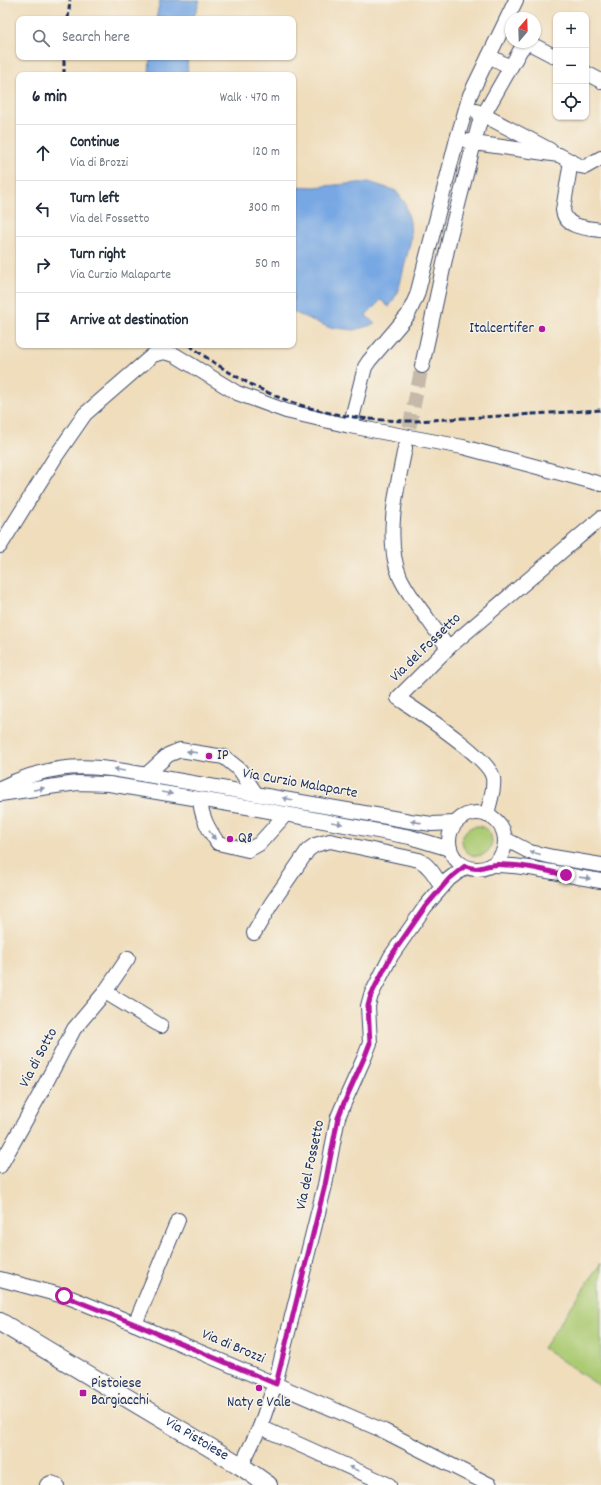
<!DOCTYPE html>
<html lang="en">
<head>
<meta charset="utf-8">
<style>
	body { margin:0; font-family:Dekko,sans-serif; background:#f6f6f7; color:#1f2937 }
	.controls { position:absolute; right:12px; top:12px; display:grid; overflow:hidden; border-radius:8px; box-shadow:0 1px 3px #0004 }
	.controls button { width:36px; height:36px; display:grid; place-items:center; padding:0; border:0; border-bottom:1px solid #e0e1e3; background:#fff; color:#1f2937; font:20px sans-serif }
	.compass { position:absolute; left:505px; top:12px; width:36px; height:36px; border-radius:50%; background:#fff; box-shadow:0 1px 3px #0004; rotate:19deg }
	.stop { position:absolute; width:12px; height:12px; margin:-9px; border:3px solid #b5179e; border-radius:50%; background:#fff }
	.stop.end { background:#b5179e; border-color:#fff; box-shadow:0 1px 4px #0008 }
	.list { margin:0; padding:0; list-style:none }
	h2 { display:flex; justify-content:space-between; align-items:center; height:52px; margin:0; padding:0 16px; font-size:17px }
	h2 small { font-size:13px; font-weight:400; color:#747a83 }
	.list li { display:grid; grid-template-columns:26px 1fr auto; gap:12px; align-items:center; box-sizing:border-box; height:56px; padding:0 16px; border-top:1px solid #e0e1e3 }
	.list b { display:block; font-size:15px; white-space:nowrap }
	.list p { margin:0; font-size:13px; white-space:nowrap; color:#747a83 }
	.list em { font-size:13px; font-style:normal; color:#747a83 }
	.icon { flex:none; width:22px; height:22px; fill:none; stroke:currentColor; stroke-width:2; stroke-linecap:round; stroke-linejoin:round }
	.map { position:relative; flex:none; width:601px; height:1485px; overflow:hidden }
	.search { position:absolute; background:#fff; box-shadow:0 1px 3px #0004; left:16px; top:16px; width:280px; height:44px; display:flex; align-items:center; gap:10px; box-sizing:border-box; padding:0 14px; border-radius:8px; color:#747a83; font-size:15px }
	.panel { position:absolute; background:#fff; box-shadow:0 1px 3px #0004; left:16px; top:72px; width:280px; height:276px; border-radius:8px }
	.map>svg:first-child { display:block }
	.green { fill:#abca72; stroke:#637c68 }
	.water { fill:#78a8e3; stroke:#4a6ca0 }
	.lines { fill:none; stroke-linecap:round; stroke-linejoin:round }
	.minor-tunnel { stroke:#c5baa9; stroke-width:14; stroke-dasharray:14 7; stroke-linecap:butt }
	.minor-casing { stroke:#3b496c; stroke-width:16 }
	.major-casing { stroke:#3b496c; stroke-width:20 }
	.minor { stroke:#fff; stroke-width:14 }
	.major { stroke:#fff; stroke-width:18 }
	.rail { stroke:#1b2f5e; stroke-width:3; stroke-dasharray:6 3; stroke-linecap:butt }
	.oneway { fill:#8d97ae }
	.route { stroke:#b5179e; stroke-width:5 }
	.poi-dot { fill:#b5179e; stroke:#f7f3e8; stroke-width:1.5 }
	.labels { text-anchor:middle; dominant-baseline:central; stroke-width:3; stroke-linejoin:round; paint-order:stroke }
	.poi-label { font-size:15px; fill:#1b2f5e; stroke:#f7f3e8; text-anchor:start }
	.street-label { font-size:15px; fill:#1b2f5e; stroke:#f7f3e8 }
</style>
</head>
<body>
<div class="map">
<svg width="601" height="1485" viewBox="0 0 601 1485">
	<rect width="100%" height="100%" fill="#f7f3e8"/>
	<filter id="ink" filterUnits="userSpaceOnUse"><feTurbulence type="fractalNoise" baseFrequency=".025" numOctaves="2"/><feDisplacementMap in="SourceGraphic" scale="8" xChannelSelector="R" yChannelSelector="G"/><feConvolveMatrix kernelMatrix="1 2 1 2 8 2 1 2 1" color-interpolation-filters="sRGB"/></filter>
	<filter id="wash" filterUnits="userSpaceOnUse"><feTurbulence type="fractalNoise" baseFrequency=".012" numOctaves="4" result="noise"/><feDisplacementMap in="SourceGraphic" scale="16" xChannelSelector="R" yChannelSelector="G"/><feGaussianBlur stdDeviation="0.9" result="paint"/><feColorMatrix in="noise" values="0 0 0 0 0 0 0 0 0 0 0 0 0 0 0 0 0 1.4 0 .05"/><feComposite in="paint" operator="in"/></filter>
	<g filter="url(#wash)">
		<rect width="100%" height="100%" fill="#efddbc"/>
		<!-- green -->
		<g class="green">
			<circle cx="477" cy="841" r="15"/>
			<path d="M601,1263V1387L543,1348Z"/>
		</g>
		<!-- water -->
		<g class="water">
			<path d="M160,0H200L193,19H156Z"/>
			<path d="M150,57H187L188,75H149Z"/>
			<path d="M369,182L396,191L405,203L410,222L411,239L398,292L389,307L381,300L366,315L375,324L354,330L328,327L293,312V186L314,187Z"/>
		</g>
	</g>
	<g filter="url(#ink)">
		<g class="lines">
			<!-- minor-tunnel -->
			<path class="minor-tunnel" d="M405,448L422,366"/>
			<!-- minor casing -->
			<g class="minor-casing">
				<g id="minor">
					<path d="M516,0L470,95L457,139L417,295L408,315L369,361L365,367L350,426L463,447L601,484"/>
					<path d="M489,56L510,67"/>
					<path d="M556,57L531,44H527L521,49L480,121L474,143L559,155L580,166L585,167L601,158"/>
					<path d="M586,73L601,81"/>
					<path d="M476,111L550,150"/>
					<path d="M571,161L563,210C565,228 587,228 601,230"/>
					<path d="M422,366L450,236L474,143L467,141"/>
					<path d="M405,448C397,487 384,539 400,577C407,592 417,605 427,618C434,628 441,638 448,648"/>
					<path d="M0,546L56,456L85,414L153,355L163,352L175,355L237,393L286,411L350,426"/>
					<path d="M146,775L168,755L180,750L224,757L240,770L256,794"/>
					<path d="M0,788C43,767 77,763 124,771L410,821L432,824L455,823"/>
					<path d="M0,794L77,783L109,784L253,808L410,837L450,849"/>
					<path d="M200,799C201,816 208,829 218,843L248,850L259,844L286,814"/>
					<circle cx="477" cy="841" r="28"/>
					<path d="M487,815C489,803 495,790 493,778C490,758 417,711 398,698L448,648L601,518"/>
					<path d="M505,839L530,852L553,857L601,865"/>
					<path d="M491,865C528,865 564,875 601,881"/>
					<path d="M254,933L271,904L308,850L315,845L330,841L419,860C430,866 435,876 442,887"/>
					<path d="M105,992L161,1026"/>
					<path d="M0,1166L39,1096L74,1029L105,992L128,958"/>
					<path d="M0,1279L71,1298L135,1324L384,1431L490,1485"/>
					<path d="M135,1324L178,1220"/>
					<path d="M260,1427L389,1485"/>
					<path d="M241,1466L260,1427L275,1384L325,1185L338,1117L344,1103L365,1056L370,1043L368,1006L371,995L391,956L425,907L449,879L465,867"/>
					<path d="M47,1485L51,1483L57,1485"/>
				</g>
			</g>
			<!-- major casing -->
			<g class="major-casing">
				<g id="major">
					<path id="s1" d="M0,1322L241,1466L268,1485"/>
				</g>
			</g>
			<!-- minor -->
			<use href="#minor" class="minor"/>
			<!-- major -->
			<use href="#major" class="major"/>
			<!-- rail -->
			<g class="rail">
				<path d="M68,19L70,0"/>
				<path d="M64,75V57"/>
				<path d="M189,345C262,399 323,421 415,421L601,410"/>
			</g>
		</g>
		<!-- one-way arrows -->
		<defs><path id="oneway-solid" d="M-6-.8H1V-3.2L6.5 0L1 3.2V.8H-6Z"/></defs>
		<g class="oneway">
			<use href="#oneway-solid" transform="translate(192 752) rotate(-171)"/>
			<use href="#oneway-solid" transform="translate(119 770) rotate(-170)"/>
			<use href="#oneway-solid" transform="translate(39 789) rotate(-11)"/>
			<use href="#oneway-solid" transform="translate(167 793) rotate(10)"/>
			<use href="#oneway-solid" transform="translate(288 799) rotate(-170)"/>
			<use href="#oneway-solid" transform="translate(416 822) rotate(-172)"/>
			<use href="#oneway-solid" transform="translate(337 823) rotate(10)"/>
			<use href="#oneway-solid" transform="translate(212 835) rotate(54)"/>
			<use href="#oneway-solid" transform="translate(535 853) rotate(-165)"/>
			<use href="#oneway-solid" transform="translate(585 878) rotate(8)"/>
			<use href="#oneway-solid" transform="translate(354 1469) rotate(-156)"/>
		</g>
	</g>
	<g class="lines" filter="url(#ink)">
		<!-- route -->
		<path class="route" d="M64,1296L135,1324L276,1384L325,1185L338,1118L344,1103L365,1056L370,1043L368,1006L371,995L391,956L425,907L449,879L465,866C479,871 480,867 492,865C497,864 503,865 508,865C527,865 546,871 566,875"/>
	</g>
	<!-- markers -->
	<g class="poi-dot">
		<circle cx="542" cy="329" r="4"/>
		<circle cx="209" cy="756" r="4"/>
		<circle cx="230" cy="839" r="4"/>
		<circle cx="259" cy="1388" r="4"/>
		<rect x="79" y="1389" width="8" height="8" rx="2"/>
	</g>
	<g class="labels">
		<!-- poi labels -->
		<g class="poi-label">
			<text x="534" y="329" text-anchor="end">Italcertifer</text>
			<text x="217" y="756">IP</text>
			<text x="238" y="839">Q8</text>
			<text x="91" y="1384">Pistoiese<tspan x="91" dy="17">Bargiacchi</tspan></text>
			<text x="259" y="1403" text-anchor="middle">Naty e Vale</text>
		</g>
		<!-- street labels -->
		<g class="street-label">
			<text transform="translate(426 648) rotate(-44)">Via del Fossetto</text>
			<text transform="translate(300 784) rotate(10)">Via Curzio Malaparte</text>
			<text transform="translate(39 1058) rotate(-62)">Via di Sotto</text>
			<text transform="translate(311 1165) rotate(-78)">Via del Fossetto</text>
			<text transform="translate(233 1347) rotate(23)">Via di Brozzi</text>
			<text stroke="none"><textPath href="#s1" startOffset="229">Via Pistoiese</textPath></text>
		</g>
	</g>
</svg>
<div class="controls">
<button>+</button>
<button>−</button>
<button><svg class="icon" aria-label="locate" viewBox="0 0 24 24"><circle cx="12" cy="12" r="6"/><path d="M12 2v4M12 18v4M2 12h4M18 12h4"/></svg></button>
</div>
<svg class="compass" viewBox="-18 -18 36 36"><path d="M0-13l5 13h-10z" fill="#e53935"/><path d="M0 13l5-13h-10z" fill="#747a83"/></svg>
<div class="stop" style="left:64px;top:1296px"></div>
<div class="stop end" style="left:566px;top:875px"></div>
<div class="search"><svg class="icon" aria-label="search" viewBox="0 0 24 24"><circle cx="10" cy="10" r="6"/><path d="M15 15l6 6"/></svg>Search here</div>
<section class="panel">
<h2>6 min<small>Walk · 470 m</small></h2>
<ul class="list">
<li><svg class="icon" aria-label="ahead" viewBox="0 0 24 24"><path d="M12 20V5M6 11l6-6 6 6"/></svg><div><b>Continue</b><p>Via di Brozzi</p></div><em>120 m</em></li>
<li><svg class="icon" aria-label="left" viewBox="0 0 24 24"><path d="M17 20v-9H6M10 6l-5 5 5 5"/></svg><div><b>Turn left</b><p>Via del Fossetto</p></div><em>300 m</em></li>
<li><svg class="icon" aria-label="right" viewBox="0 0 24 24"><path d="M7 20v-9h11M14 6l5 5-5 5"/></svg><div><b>Turn right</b><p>Via Curzio Malaparte</p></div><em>50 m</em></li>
<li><svg class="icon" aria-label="arrive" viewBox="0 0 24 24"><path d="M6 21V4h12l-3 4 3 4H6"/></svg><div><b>Arrive at destination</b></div></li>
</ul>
</section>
</div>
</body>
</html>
